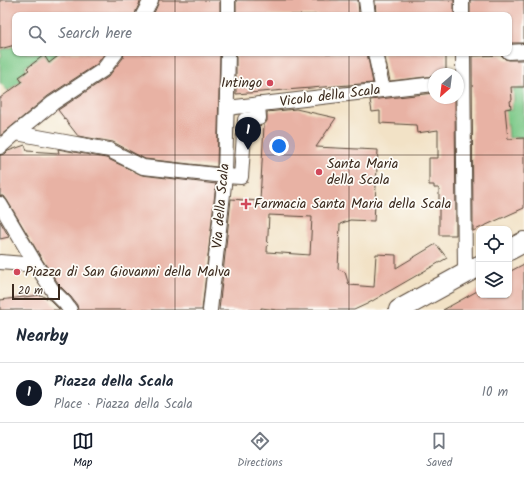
<!DOCTYPE html>
<html lang="en">
<head>
<meta charset="utf-8">
<style>
	body { margin:0; font-family:Kalam,sans-serif; background:#f6f6f7; color:#1f2937 }
	.controls { position:absolute; right:12px; bottom:12px; display:grid; overflow:hidden; border-radius:8px; box-shadow:0 1px 3px #0004 }
	.controls button { width:36px; height:36px; display:grid; place-items:center; padding:0; border:0; border-bottom:1px solid #e0e1e3; background:#fff; color:#1f2937; font:20px sans-serif }
	.compass { position:absolute; left:428px; top:68px; width:36px; height:36px; border-radius:50%; background:#fff; box-shadow:0 1px 3px #0004; rotate:208deg }
	.scale { position:absolute; left:12px; bottom:10px; width:48px; box-sizing:border-box; padding-left:4px; border:2px solid #3b2a1e; border-top:0; font-size:11px; line-height:14px; white-space:nowrap; color:#3b2a1e; -webkit-text-stroke:3px #fdfcf7; paint-order:stroke }
	.you { position:absolute; left:279px; top:146px; width:14px; height:14px; margin:-10px; border:3px solid #fff; border-radius:50%; background:#1a73e8; box-shadow:0 0 0 6px #1a73e833 }
	.badge { display:grid; place-items:center; width:26px; height:26px; border-radius:50%; background:#111827; color:#fff; font-size:13px; font-weight:700 }
	.pin { position:absolute; translate:-50% -33px; filter:drop-shadow(0 1px 2px #0008) }
	.pin::after { content:''; position:absolute; top:21px; width:14px; height:12px; background:inherit; clip-path:polygon(0 0,100% 0,50% 100%) }
	.list { margin:0; padding:0; list-style:none }
	h2 { display:flex; justify-content:space-between; align-items:center; height:52px; margin:0; padding:0 16px; font-size:17px }
	h2 small { font-size:13px; font-weight:400; color:#747a83 }
	.list li { display:grid; grid-template-columns:26px 1fr auto; gap:12px; align-items:center; box-sizing:border-box; height:60px; padding:0 16px; border-top:1px solid #e0e1e3 }
	.list b { display:block; font-size:15px; white-space:nowrap }
	.list p { margin:0; font-size:13px; white-space:nowrap; color:#747a83 }
	.list em { font-size:13px; font-style:normal; color:#747a83 }
	.icon { flex:none; width:22px; height:22px; fill:none; stroke:currentColor; stroke-width:2; stroke-linecap:round; stroke-linejoin:round }
	.map { position:relative; flex:none; width:524px; height:310px; overflow:hidden }
	.search { position:absolute; background:#fff; box-shadow:0 1px 3px #0004; left:12px; right:12px; top:12px; height:44px; display:flex; align-items:center; gap:10px; box-sizing:border-box; padding:0 14px; border-radius:8px; color:#747a83; font-size:15px }
	.sheet { height:112px; background:#fff }
	nav { display:flex; justify-content:space-around; align-items:center; box-sizing:border-box; height:56px; border-top:1px solid #e0e1e3; background:#fff; font-size:11px; color:#747a83 }
	nav a { display:grid; justify-items:center; gap:2px }
	nav .on { color:#111827 }
	.map>svg:first-child { display:block }
	.green { fill:#7bc887; stroke:#5b7952 }
	.building { fill:#e8b2a4; fill-rule:evenodd }
	.lines { fill:none; stroke-linecap:round; stroke-linejoin:round }
	.street-casing { stroke:#564637; stroke-width:16 }
	.secondary-casing { stroke:#564637; stroke-width:22 }
	.street { stroke:#fff; stroke-width:14 }
	.secondary { stroke:#fff; stroke-width:20 }
	.grid { fill:none; stroke:#3b2a1e; stroke-width:1; stroke-opacity:0.55 }
	.poi-dot { fill:#d1495b; stroke:#fdfcf7; stroke-width:1.5 }
	.labels { text-anchor:middle; dominant-baseline:central; stroke-width:3.5; stroke-linejoin:round; paint-order:stroke }
	.poi-label { font-size:14px; fill:#3b2a1e; stroke:#fdfcf7; text-anchor:start }
	.street-label { font-size:14px; fill:#3b2a1e; stroke:#fdfcf7 }
</style>
</head>
<body>
<div class="map">
<svg width="524" height="310" viewBox="0 0 524 310">
	<rect width="100%" height="100%" fill="#fdfcf7"/>
	<filter id="ink" filterUnits="userSpaceOnUse"><feTurbulence type="fractalNoise" baseFrequency=".025" numOctaves="2"/><feDisplacementMap in="SourceGraphic" scale="8" xChannelSelector="R" yChannelSelector="G"/><feConvolveMatrix kernelMatrix="1 2 1 2 8 2 1 2 1" color-interpolation-filters="sRGB"/></filter>
	<filter id="wash" filterUnits="userSpaceOnUse"><feTurbulence type="fractalNoise" baseFrequency=".012" numOctaves="4" result="noise"/><feDisplacementMap in="SourceGraphic" scale="16" xChannelSelector="R" yChannelSelector="G"/><feGaussianBlur stdDeviation="0.9" result="paint"/><feColorMatrix in="noise" values="0 0 0 0 0 0 0 0 0 0 0 0 0 0 0 0 0 1.4 0 .05"/><feComposite in="paint" operator="in"/></filter>
	<g filter="url(#wash)">
		<rect width="100%" height="100%" fill="#f2e2c6"/>
		<!-- green -->
		<g class="green">
			<path d="M15,46V53H58L49,61L44,54L25,67L27,70L18,77L21,81L8,91L0,83V57L2,56L0,50Z"/>
			<path d="M524,88V137L509,138L508,125H503L502,110H512V102L514,101L513,89Z"/>
		</g>
		<g id="blocks">
			<!-- building -->
			<g class="building">
				<path d="M0,0H141L136,11L135,15H15V45L0,49Z"/>
				<path d="M159,0H220V15H153L158,4Z"/>
				<path d="M236,0H358L359,15H236Z"/>
				<path d="M375,0H454V15H376Z"/>
				<path d="M470,0H524V43H509V15H470Z"/>
				<path d="M62,53H105L97,64L48,96L0,136V98L22,82L19,77L29,70L27,68L44,55L49,63Z"/>
				<path d="M124,53H220L217,167L145,159L113,142L78,136L58,110L108,77L123,58Z"/>
				<path d="M236,53H367L373,83L236,94Z"/>
				<path d="M384,53H446V74H434V76L390,81Z"/>
				<path d="M501,55L505,59L509,60H524V87H511L512,100L510,101L511,108L505,109L508,139L524,138V208L473,231L472,56Z"/>
				<path d="M434,93V98H455L456,235H439V188H434V185H429V158H438V130L417,133L416,125L380,123V111L372,112L370,100Z"/>
				<path d="M296,109L336,118L316,147L378,150L374,221L350,220L340,224L338,269L345,272L349,285L374,287L376,254L396,255V268L436,244L447,258L367,304L354,310H277L261,308V310H219L231,199L260,201L264,125L267,121V112ZM269,215L312,217L310,255L267,252Z"/>
				<path d="M25,145L27,151L59,153L58,149L106,158L142,175L216,184L202,310H78L77,305L71,297L60,286L43,261L7,200L4,196H0V155L5,154L8,151Z"/>
				<path d="M0,221L9,237L0,239Z"/>
				<path d="M524,264V310H443L479,290V295H509V272Z"/>
				<path d="M41,295L50,300L60,310H0V300Z"/>
			</g>
		</g>
	</g>
	<g filter="url(#ink)">
		<use href="#blocks" fill-opacity="0" stroke="#564637" stroke-width="1"/>
		<g class="lines">
			<!-- street casing -->
			<g class="street-casing">
				<g id="street">
					<path d="M366,0L368,15"/>
					<path d="M462,0V15"/>
					<path d="M143,15L151,0"/>
					<path d="M228,15V0"/>
					<path d="M509,52L524,51"/>
					<path d="M375,53L383,90"/>
					<path d="M463,53L465,274"/>
					<path d="M227,108L434,84"/>
					<path d="M16,133L109,150L143,167L225,176L241,177L245,120L259,118L258,104"/>
					<path d="M0,147L16,133L53,103L103,70L116,53"/>
					<path d="M0,204L36,265L53,291L65,303L70,310"/>
					<path d="M0,262L36,265"/>
					<path d="M210,310L225,176L228,53"/>
				</g>
			</g>
			<!-- secondary casing -->
			<g class="secondary-casing">
				<g id="secondary">
					<path d="M509,250L524,242"/>
					<path d="M399,310L479,266"/>
				</g>
			</g>
			<!-- street -->
			<use href="#street" class="street"/>
			<!-- secondary -->
			<use href="#secondary" class="secondary"/>
		</g>
	</g>
	<!-- grid -->
	<path class="grid" d="M175,0V15M349,0V15M175,53V310M349,53V310M0,155H524"/>
	<!-- markers -->
	<g class="poi-dot">
		<circle cx="270" cy="83" r="4"/>
		<circle cx="319" cy="172" r="4"/>
		<path d="M244 198h4v4h4v4h-4v4h-4v-4h-4v-4h4z"/>
		<circle cx="17" cy="272" r="4"/>
	</g>
	<g class="labels">
		<!-- poi labels -->
		<g class="poi-label">
			<text x="262" y="83" text-anchor="end">Intingo</text>
			<text x="327" y="164">Santa Maria<tspan x="327" dy="16">della Scala</tspan></text>
			<text x="254" y="204">Farmacia Santa Maria della Scala</text>
			<text x="25" y="272">Piazza di San Giovanni della Malva</text>
		</g>
		<!-- street labels -->
		<g class="street-label">
			<text transform="translate(330 96) rotate(-7)">Vicolo della Scala</text>
			<text transform="translate(221 206) rotate(-85)">Via della Scala</text>
		</g>
	</g>
</svg>
<div class="controls">
<button><svg class="icon" aria-label="locate" viewBox="0 0 24 24"><circle cx="12" cy="12" r="6"/><path d="M12 2v4M12 18v4M2 12h4M18 12h4"/></svg></button>
<button><svg class="icon" aria-label="layers" viewBox="0 0 24 24"><path d="M12 4l9 5-9 5-9-5zM3 14l9 5 9-5"/></svg></button>
</div>
<svg class="compass" viewBox="-18 -18 36 36"><path d="M0-13l5 13h-10z" fill="#e53935"/><path d="M0 13l5-13h-10z" fill="#747a83"/></svg>
<div class="scale">20 m</div>
<div class="you"></div>
<div class="pin badge" style="left:248px;top:150px">1</div>
<div class="search"><svg class="icon" aria-label="search" viewBox="0 0 24 24"><circle cx="10" cy="10" r="6"/><path d="M15 15l6 6"/></svg>Search here</div>
</div>
<section class="sheet">
<h2>Nearby<small></small></h2>
<ul class="list">
<li><span class="badge">1</span><div><b>Piazza della Scala</b><p>Place · Piazza della Scala</p></div><em>10 m</em></li>
</ul>
</section>
<nav>
<a class="on"><svg class="icon" aria-label="map" viewBox="0 0 24 24"><path d="M3 6l6-2 6 2 6-2v14l-6 2-6-2-6 2zM9 4v14M15 6v14"/></svg>Map</a>
<a><svg class="icon" aria-label="directions" viewBox="0 0 24 24"><path d="M12 3l9 9-9 9-9-9zM9 14v-3h6M13 9l2 2-2 2"/></svg>Directions</a>
<a><svg class="icon" aria-label="saved" viewBox="0 0 24 24"><path d="M7 4h10v16l-5-4-5 4z"/></svg>Saved</a>
</nav>
</body>
</html>
